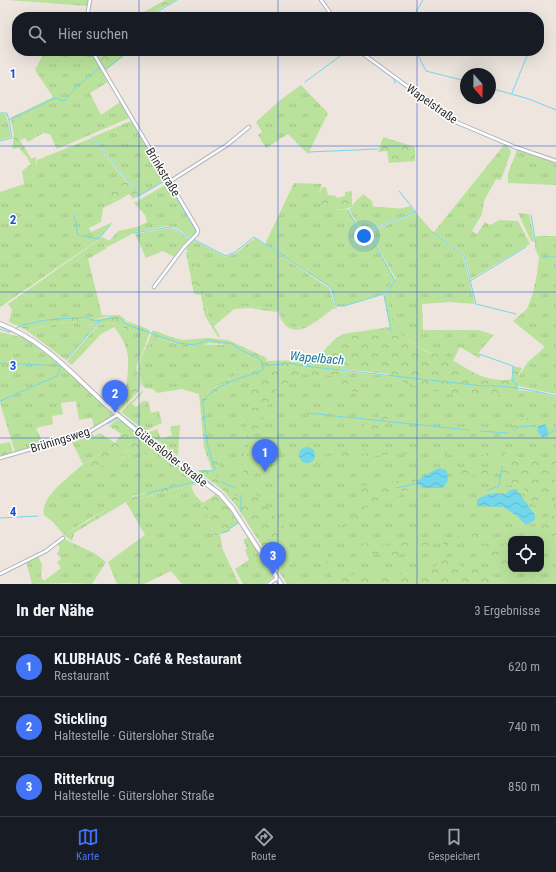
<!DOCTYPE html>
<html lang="de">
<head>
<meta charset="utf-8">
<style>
	body { margin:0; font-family:"Roboto Condensed",sans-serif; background:#242831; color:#f1f3f6 }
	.controls { position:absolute; right:12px; bottom:12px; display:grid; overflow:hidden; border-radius:8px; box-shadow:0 4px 16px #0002 }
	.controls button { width:36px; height:36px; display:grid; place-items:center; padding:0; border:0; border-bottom:1px solid #363941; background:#171b24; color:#f1f3f6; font:20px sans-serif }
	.compass { position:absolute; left:460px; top:68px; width:36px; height:36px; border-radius:50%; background:#171b24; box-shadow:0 4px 16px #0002; rotate:160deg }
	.you { position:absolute; left:364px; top:236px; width:14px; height:14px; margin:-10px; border:3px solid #fff; border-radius:50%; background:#1a73e8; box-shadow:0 0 0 6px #1a73e833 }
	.badge { display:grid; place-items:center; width:26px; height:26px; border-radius:50%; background:#4274f5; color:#fff; font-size:13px; font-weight:700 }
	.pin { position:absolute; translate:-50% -33px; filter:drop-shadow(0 1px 2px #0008) }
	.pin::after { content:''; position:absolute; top:21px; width:14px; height:12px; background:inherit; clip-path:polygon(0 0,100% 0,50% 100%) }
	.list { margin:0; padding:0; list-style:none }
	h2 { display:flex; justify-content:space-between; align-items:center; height:52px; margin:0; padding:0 16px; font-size:17px }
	h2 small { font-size:13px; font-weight:400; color:#9ea1a6 }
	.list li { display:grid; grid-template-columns:26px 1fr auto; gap:12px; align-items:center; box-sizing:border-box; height:60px; padding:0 16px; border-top:1px solid #363941 }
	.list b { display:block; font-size:15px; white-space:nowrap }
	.list p { margin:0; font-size:13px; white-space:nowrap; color:#9ea1a6 }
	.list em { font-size:13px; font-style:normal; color:#9ea1a6 }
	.icon { flex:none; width:22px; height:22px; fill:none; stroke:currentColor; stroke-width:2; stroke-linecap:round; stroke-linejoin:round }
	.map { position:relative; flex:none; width:556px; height:584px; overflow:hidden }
	.search { position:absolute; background:#171b24; box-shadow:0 4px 16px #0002; left:12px; right:12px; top:12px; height:44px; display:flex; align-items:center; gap:10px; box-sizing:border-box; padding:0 14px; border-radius:16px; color:#9ea1a6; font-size:15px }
	.sheet { height:232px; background:#171b24 }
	nav { display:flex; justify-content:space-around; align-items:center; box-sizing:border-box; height:56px; border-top:1px solid #363941; background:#171b24; font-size:11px; color:#9ea1a6 }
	nav a { display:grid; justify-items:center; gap:2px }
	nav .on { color:#4274f5 }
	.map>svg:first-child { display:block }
	.grass { fill:url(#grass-tufts); fill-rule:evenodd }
	.forest { fill:url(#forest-crowns) }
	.water { fill:url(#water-waves) }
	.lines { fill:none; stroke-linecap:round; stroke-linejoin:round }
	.stream { stroke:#73d7ec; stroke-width:1 }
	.street-casing { stroke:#b1b5be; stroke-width:4.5 }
	.secondary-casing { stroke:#b1b5be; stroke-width:5.5 }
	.street { stroke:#fff; stroke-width:2.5 }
	.secondary { stroke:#fff; stroke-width:3.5 }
	.grid { fill:none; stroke:#1d4ed8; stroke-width:1; stroke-opacity:0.55 }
	.labels { text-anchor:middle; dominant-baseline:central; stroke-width:3; stroke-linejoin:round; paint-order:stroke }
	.street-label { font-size:12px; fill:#2b2b2b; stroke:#fff }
	.water-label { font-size:13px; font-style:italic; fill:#11779a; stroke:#fff }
	.grid-label { font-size:13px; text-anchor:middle; font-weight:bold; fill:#1d4ed8; stroke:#fff; stroke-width:3; stroke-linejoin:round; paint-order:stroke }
</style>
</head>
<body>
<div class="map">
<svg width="556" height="584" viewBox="0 0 556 584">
	<defs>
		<pattern id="grass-tufts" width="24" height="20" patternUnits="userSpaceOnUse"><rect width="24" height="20" fill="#bae29c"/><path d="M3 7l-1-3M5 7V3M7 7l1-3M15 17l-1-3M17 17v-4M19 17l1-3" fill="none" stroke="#a0c287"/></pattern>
		<pattern id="forest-crowns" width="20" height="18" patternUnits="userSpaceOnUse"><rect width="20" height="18" fill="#bae29c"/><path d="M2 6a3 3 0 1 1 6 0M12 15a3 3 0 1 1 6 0" fill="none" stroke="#a0c287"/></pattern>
		<pattern id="water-waves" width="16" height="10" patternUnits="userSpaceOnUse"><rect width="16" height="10" fill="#73d7ec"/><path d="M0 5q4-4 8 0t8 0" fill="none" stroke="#64b9cb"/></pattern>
	</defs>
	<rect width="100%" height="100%" fill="#ede5de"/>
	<!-- grass -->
	<g class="grass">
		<path d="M8,0H89L88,6Z"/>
		<path d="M45,51H90L108,82L90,93L101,115L120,102L129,117L127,119L57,149L50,134L43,133L28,142L25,138L23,139L17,125L16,126L10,118L53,97L35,70Z"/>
		<path d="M301,85L328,113L308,154L288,134L266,148L258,135L262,132L256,122L279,101Z"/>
		<path d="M0,114H6L11,137L0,140Z"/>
		<path d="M131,121L166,180L140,195L93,137Z"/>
		<path d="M92,138L122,176L120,179L113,199L117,201L103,208L101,222L89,228L91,232L113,222L98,240L0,307V192L24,184L22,171L31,164L33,169L36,168L37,160Z"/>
		<path d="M504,145L509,148L511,152L501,180L496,179L484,201L482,214L472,231L477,234L485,222L490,225L500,220L518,221L530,244L471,279L465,256L434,232Z"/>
		<path d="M517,150L556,163V185L508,183V174Z"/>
		<path d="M294,183L322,184L319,192L338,210L347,209L361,233L368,232L395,280L383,294L344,306H337L331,288L265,244Z"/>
		<path d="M167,184L195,230V232L191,237L174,227L167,226L136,232L107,247L102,242L107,248L88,259L102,315H120L127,321L150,330V331C142,328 133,326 126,321C122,319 120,315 115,315C104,315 96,323 85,316L45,319L18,326L9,322L12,310L8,304L103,237L109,241L118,231L137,227L147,222L145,215L134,203Z"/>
		<path d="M363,194L372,201L373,207C387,206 397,211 410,206L415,212L362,232L349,209L354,206L352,205Z"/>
		<path d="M416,213L433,232L463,256L475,304L450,302L422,304L423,330H479L494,335L478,353L481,355L479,358L460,347L453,361C444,354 438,357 429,352C417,347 408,337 395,332L386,293L396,279L369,232Z"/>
		<path d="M518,213L529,214L535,242L531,241Z"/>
		<path d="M170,228L190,239L182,246L174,257L163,251L146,258L135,234Z"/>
		<path d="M536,236H556V257H543L556,258V394L518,386L516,380L528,362L545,347L513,321L527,309L533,293L537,274L539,257L535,248Z"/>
		<path d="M255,238L329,288L335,306C321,316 300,339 284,321C281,318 281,314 278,310L249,306H232L217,321L212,322L209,318L203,292L200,291L194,260L190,252L187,251L186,246L193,240L226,257L236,253Z"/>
		<path d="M68,322L96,325L66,360L26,330Z"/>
		<path d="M111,323L148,337C141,355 132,365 138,385L126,390C129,363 132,349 114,327L101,334L72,365L67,361L98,325Z"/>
		<path d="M0,332L25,338L62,366L113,415L94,428L92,418L79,420L76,401L61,403L63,414L52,416L53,424L36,428L43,444L15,452L0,403Z"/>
		<path d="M153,336L176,344L229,345L257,360V368C236,373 221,382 205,396L182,389L157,393L153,389L144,388L138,370Z"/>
		<path d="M340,371L537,392L556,397V584H287L236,505L222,489L199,472H214L208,441L204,402L225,385L250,375ZM511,539H541V569H511Z"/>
		<path d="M143,390L142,393L132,404L136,407L143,401H148L151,413L159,411L162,423L145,431L121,412Z"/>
		<path d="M180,425L178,456L147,433L157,429L161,439L172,435L170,427Z"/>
		<path d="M93,434L102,454L83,464L72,442Z"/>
		<path d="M157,448L198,481L135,495L89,519L64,535L53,522L44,515C40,497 69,477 82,465L87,470L122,460L123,451L148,454Z"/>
		<path d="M188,486L205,509L214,536L220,534L222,548L239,584H182L171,571L144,584H117L108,562L145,535L126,502Z"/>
		<path d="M248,537L273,577L265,584H243L235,569L249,560L245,550L247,548L243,540Z"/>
		<path d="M64,539L94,553L106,562L92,584L69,583L32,584L26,562L38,556L42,565L41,577L44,581L61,568L57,562L61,559L57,554L60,548L57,544Z"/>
	</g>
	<!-- forest -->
	<g class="forest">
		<path d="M165,0H176L154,12V17H135Z"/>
		<path d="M94,51H130L105,71Z"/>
		<path d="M13,119L16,125H17L23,139L20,140L23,146H24L31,159L36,157V168L33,169L27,157L19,148L12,149L14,135L11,120Z"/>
		<path d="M383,137L415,147V161L389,163L387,151L378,152Z"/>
		<path d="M122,176L139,195L133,199L129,194L117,201L109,195V183Z"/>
		<path d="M326,187L328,195L336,196L337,198L345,196V192L352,191V205L354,206C343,211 331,211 321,204L319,199L321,188Z"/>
		<path d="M186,252H190L194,259L200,290L205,294L207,305L206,308L209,318L212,322L217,321L232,306H249L278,310C281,314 281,318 284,321C300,339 321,316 335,306L337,308L333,309C314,323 290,346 278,312L249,308L234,309L214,326L220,337H218L205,316L201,295L194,294Z"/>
		<path d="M386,293L396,332C407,337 416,346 427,352C434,355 441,353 448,357C469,370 487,384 513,379V366L522,368L516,380L518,386V390L501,389L498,399C458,398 427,390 389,378V374L340,369L341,374L347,379L349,387L372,393L371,394L329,388V383L336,382L335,376L298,374C295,376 294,379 292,381C286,384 280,384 276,390C266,404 265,423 252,434L255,436L242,448L244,454H253L255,456L248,462C249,468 253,476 245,479L238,446L241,439L247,437L245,419H250C253,410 252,403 246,396L251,376L225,385L204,402L210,449C220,452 220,473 219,480L235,488V496L253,491L289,532L288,538L265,550L236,505L222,489L197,470H212L204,447L199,393L205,396C221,382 236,373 257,368V360L229,345L209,343L197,347H186L153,336L138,370L143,388C130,369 146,352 151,334L153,330L171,337L182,340L208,338L228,340L267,358L266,361L309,360L319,356L335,339L343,334L390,327L384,296Z"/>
		<path d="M115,315L120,316L126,322L150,331L143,352L136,366L140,386L139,391L119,411L114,406L124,400L126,390L138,385L133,366L142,351L148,337L111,323L98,325L100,323L96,325L68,322L26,330L18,326L45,319L85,316C96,323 104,317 115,315Z"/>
		<path d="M537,392L553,397L554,399H542L533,397V393Z"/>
		<path d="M381,406L385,407L396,416V418L385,419L380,429H365L363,426L365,424L377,421Z"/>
		<path d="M514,413L521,419L538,417L541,421L535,425L512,428V415Z"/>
		<path d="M120,419L157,448L148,454L123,451L122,460L87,470L82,465L102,454L94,436L100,433L115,443L121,434L109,426L117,420Z"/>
		<path d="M10,442L13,452L0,456V444Z"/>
		<path d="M506,446L505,458H556V500L536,506L520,484L504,486V472L460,478L456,475V472L459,470L501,467L503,465L502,459L467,460L438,451L375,456L361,461L354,459L337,462L330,460L322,464L318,463L328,456L352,450L358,454L437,449L471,459Z"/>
		<path d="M422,477L415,483L419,484L421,489L403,491L400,495L378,504L366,506L365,508L367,513L364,517L343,527L338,526L342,521L349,520L361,513L362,505L359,495L362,486Z"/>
		<path d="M198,481L197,484L191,486L195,495L203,503L216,494L227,504L239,523L230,529V531L214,536L205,509L188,486L126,502L74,533L72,541L64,535L125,499L163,488Z"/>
		<path d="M551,515L556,517V552L533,529L539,521Z"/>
		<path d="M484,529L490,530L491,533L446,546L443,544L445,540Z"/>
		<path d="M410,539L430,542L432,547L408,550L398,556L348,551C358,538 382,547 396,545C401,545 405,540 410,539Z"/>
		<path d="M511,543V569H540C534,576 532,572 524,570C520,570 515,572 511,571C500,566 490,553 477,549L450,555L476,547Z"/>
		<path d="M327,554L332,573L335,575L345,577L363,572L382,574L383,577L431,570L443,560L449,559L452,564L460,565L464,571L474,568L501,584H337L331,575L325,555Z"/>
	</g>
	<!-- water -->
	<g class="water">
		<path d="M545,424L548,430L547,436L543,438L537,431L538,426Z"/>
		<circle cx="307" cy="455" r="8"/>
		<path d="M439,468L446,470C450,477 448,484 442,488H422L418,484H415L423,476Z"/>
		<path d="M516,489L535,515V520L526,525L517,516L503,507L477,506V500C483,494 498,492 506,494L510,490Z"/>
	</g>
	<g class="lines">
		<!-- stream -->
		<g class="stream">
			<path d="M155,17V13L177,0"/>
			<path d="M413,17L423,0"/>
			<path d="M416,51L426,71L466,81"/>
			<path d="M361,54L394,79L395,83"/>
			<path d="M105,70L129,51"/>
			<path d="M305,82L347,51"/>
			<path d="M400,83L454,123L507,145"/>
			<path d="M490,88L529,99L556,110"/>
			<path d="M512,93L529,51"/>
			<path d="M0,113H7L9,120"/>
			<path d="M92,137L140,196"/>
			<path d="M0,141L12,138L9,120L55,98L64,101L78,85L100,68"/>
			<path d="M518,150L529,153"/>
			<path d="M309,152L377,149"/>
			<path d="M168,184L196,231L191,238"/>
			<path d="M137,197L166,180"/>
			<path d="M348,210L361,233L368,231"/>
			<path d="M74,215L78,235L99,239L110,225"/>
			<path d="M531,215L536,244"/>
			<path d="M433,232L464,256L476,304L516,314"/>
			<path d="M134,233L170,227L191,238"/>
			<path d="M193,239L226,256L235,252L254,237L329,286L332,290L336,306H344L384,294L395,281L368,231L416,212L399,191"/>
			<path d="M543,257H556"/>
			<path d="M470,281L526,247"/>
			<path d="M384,295L391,331"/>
			<path d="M0,329L9,332L12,331"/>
			<path d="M15,329L22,325L46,320L84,317L97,321L118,317L128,325L178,343L195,345L207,340L233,344L235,347L261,360L262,366L293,363L296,365L483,386C501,384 538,391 556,396"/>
			<path d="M479,354L513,366L512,381L517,384L516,388"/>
			<path d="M67,359L99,322"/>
			<path d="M0,363L61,366L57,376L0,401"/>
			<path d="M307,413L469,430"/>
			<path d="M120,414L213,485"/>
			<path d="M108,424L118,418L131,429"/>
			<path d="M480,431L508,433"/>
			<path d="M513,431L519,427L535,426"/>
			<path d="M547,434L556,430"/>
			<path d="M200,471H212L215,469L207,443L203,405C204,388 246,376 259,372L263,370V367"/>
			<path d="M217,474L218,477"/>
			<path d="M222,482L235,488"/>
			<path d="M396,488L415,484"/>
			<path d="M488,490L499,486L502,467"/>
			<path d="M147,493L199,481"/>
			<path d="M241,495V512"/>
			<path d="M240,516H241"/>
			<path d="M0,518L38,516"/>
			<path d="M244,531L247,535"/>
			<path d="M222,533L228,531L230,528L239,522"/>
		</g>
		<!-- street casing -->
		<g class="street-casing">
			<g id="street">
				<path d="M321,0L333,17"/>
				<path d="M87,17L90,0"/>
				<path d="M92,51L198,230L197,234L184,247L154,287"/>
				<path d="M359,51L456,122L515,147L556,161"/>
				<path d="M169,182L227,145L249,127"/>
				<path d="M0,458L89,432L117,415"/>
				<path d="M0,574L46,551L63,538"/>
				<path d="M269,584L277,578"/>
			</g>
		</g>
		<!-- secondary casing -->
		<g class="secondary-casing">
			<path id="secondary" d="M0,324C49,342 79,383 118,415C150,443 185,468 220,494L232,508L281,584"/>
		</g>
		<!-- street -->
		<use href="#street" class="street"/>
		<!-- secondary -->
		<use href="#secondary" class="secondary"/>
	</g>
	<!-- grid -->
	<path class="grid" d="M139,0V17M278,0V17M417,0V17M139,51V584M278,51V584M417,51V584M0,146H556M0,292H556M0,438H556"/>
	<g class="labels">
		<!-- street labels -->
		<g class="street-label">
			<text transform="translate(432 104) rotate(35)">Wapelstraße</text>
			<text transform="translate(163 172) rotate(59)">Brinkstraße</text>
			<text transform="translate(60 440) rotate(-17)">Brüningsweg</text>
			<text transform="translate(171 457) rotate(38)">Gütersloher Straße</text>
		</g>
		<!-- water labels -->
		<g class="water-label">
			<text transform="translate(317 358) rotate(5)">Wapelbach</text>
		</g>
	</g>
	<g class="grid-label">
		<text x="13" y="78">1</text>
		<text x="13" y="224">2</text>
		<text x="13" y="370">3</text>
		<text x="13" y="516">4</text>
	</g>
</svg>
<div class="controls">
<button><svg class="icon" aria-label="locate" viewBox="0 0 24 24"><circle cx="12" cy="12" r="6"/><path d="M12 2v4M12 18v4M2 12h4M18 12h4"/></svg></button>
</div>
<svg class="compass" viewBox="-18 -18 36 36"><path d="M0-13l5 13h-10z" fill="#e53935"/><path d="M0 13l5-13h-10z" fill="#9ea1a6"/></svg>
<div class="you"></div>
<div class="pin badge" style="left:265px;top:472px">1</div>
<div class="pin badge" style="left:115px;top:413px">2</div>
<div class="pin badge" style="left:273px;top:575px">3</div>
<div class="search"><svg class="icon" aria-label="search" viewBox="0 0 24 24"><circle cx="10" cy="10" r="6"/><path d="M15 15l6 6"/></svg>Hier suchen</div>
</div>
<section class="sheet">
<h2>In der Nähe<small>3 Ergebnisse</small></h2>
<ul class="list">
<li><span class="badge">1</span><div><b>KLUBHAUS - Café &amp; Restaurant</b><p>Restaurant</p></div><em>620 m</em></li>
<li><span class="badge">2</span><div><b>Stickling</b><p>Haltestelle · Gütersloher Straße</p></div><em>740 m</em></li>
<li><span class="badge">3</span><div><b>Ritterkrug</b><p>Haltestelle · Gütersloher Straße</p></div><em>850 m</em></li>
</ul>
</section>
<nav>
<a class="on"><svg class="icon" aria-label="map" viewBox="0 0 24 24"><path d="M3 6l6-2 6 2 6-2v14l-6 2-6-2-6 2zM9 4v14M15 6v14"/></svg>Karte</a>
<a><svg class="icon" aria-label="directions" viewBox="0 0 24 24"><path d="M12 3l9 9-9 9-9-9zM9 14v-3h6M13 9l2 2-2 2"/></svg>Route</a>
<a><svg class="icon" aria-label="saved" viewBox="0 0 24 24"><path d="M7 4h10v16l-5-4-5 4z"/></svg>Gespeichert</a>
</nav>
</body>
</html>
